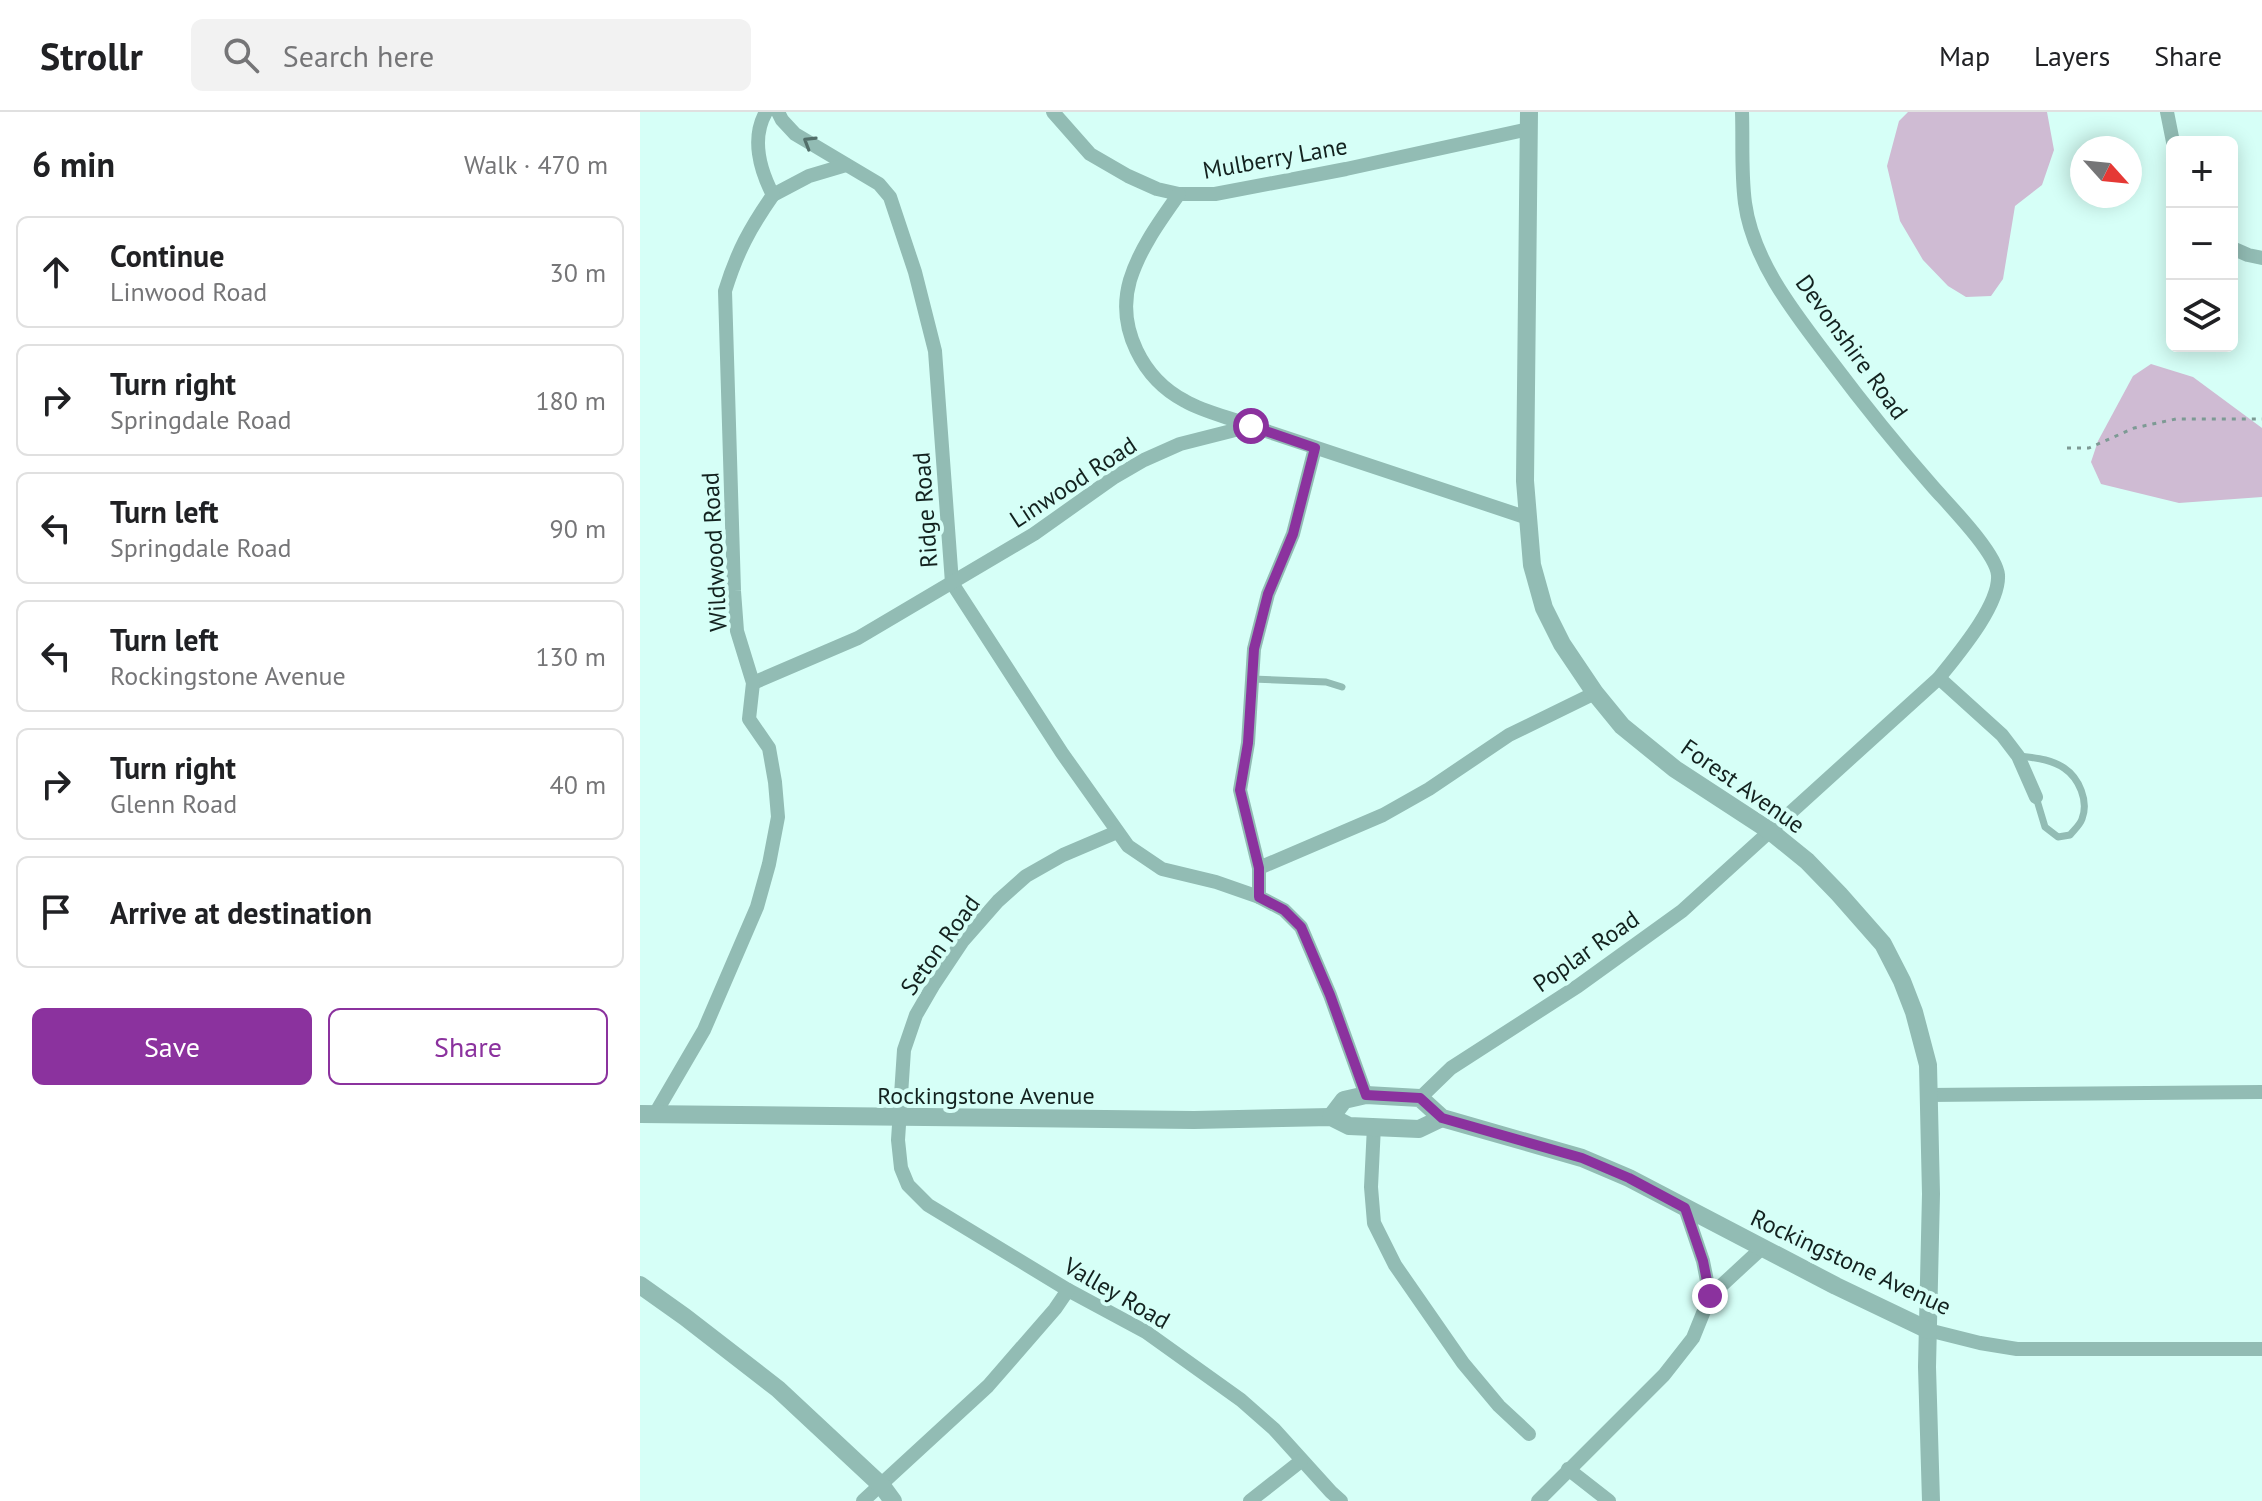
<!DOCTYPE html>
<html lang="en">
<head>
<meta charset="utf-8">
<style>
	body { margin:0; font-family:"PT Sans",sans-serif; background:#f2f2f2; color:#202124 }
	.controls { position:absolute; right:24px; top:24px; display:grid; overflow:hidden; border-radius:12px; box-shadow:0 4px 20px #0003 }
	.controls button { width:72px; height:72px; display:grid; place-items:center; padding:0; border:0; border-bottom:2px solid #e0e0e0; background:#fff; color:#202124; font:40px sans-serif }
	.compass { position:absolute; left:1430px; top:24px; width:72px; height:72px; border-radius:50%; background:#fff; box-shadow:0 4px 20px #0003; rotate:117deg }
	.stop { position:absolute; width:24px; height:24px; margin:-18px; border:6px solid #8b329e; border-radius:50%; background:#fff }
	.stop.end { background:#8b329e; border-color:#fff; box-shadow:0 2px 8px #0008 }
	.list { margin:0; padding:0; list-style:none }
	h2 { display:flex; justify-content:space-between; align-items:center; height:104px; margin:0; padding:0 32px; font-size:34px }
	h2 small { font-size:26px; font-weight:400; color:#757577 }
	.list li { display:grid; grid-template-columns:52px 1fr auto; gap:24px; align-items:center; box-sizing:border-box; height:112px; margin:0 16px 16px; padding:0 16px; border:2px solid #e0e0e0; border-radius:12px }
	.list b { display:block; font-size:30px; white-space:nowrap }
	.list p { margin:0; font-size:26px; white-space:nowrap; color:#757577 }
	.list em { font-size:26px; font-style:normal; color:#757577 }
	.actions { display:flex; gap:16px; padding:24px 32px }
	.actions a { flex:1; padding:18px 0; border:2px solid #8b329e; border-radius:12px; text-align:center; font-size:28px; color:#8b329e }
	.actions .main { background:#8b329e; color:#fff }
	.icon { flex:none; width:44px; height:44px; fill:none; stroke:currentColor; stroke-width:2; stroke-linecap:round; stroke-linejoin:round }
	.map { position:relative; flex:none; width:1622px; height:1389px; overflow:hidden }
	header { display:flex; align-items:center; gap:48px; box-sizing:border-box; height:112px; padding:0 40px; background:#fff; border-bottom:2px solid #e0e0e0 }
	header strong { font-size:38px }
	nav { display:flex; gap:44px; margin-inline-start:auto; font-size:28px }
	.search { width:560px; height:72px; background:#f2f2f2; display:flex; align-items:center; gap:20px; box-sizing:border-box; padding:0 28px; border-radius:12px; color:#757577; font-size:30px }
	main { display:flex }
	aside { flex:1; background:#fff }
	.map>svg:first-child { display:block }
	.forest { fill:#cfbbd3 }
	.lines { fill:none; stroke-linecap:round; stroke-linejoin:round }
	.path { stroke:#7d9a94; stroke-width:3; stroke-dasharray:4 6; stroke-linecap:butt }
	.service { stroke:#92bcb4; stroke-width:7 }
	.minor { stroke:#92bcb4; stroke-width:14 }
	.tertiary { stroke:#92bcb4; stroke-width:18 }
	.oneway { stroke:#526f6a }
	.route { stroke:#8b329e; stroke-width:10 }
	.labels { text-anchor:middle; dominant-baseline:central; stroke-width:8; stroke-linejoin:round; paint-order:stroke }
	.street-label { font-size:24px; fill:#13221f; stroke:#d6fff7 }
</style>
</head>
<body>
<header>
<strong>Strollr</strong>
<div class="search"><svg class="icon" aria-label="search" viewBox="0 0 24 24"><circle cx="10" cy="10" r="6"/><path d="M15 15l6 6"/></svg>Search here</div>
<nav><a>Map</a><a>Layers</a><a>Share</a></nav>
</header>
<main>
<aside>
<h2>6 min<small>Walk · 470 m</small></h2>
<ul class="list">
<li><svg class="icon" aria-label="ahead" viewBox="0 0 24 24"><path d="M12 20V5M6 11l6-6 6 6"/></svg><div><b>Continue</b><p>Linwood Road</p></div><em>30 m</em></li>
<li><svg class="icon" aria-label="right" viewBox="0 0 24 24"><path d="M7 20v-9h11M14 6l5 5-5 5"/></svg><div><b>Turn right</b><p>Springdale Road</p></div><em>180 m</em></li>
<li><svg class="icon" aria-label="left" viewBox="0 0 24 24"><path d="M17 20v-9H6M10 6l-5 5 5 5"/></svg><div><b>Turn left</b><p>Springdale Road</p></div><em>90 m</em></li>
<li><svg class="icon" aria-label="left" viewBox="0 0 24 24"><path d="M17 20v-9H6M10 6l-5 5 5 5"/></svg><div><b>Turn left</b><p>Rockingstone Avenue</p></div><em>130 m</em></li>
<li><svg class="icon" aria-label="right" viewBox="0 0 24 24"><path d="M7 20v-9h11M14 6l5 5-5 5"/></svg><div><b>Turn right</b><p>Glenn Road</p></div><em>40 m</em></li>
<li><svg class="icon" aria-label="arrive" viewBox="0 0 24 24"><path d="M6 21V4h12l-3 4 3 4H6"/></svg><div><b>Arrive at destination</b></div></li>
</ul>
<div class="actions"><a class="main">Save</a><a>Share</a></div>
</aside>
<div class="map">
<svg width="1622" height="1389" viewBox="0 0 1622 1389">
	<rect width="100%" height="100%" fill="#d6fff7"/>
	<!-- forest -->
	<g class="forest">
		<path d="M1268,0H1407L1414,38L1402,73L1375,94L1363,167L1351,184L1326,185L1308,174L1283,148L1260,109L1247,54L1259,9Z"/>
		<path d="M1511,252L1553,265L1622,316V385L1539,391L1461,372L1451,350L1458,329L1493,264Z"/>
	</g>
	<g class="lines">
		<!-- path -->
		<path class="path" d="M1427,336H1449L1494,316L1536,307H1622"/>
		<!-- service -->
		<g class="service">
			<path d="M612,567L686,570L702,575"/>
			<path d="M1380,644C1395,646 1411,647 1424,656C1439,666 1449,689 1442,707C1440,713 1434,718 1430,723L1418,725L1405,715L1396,685"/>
		</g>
		<!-- minor -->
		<g class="minor">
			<path d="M138,0L142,8L155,22L239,72L250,85L275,160L295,239L312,471L422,641L488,734L522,757L576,770L619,785L644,798L661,815L690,883L726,983"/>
			<path d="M413,0L450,42L488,64L517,77L539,82H575L706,57L889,17"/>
			<path d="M1527,0L1533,30"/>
			<path d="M539,82C520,109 500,136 490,168C476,216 503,267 545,289C564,300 588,305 609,313"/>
			<path d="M133,83L169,64L206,53"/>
			<path d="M1592,136L1608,143L1622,146"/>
			<path d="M1299,566L1362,623L1378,644L1396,685"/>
			<path d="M113,571L218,526L394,422L473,366L504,348L540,332L611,314L888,406"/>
			<path d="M477,720L423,743L386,764L358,789L322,830L294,872L276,903L264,938L258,1028L261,1056L268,1073L288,1093L428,1178L506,1220L601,1288L634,1317L691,1380L701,1389"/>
			<path d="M619,756L743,703L789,677L869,623L955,581"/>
			<path d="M619,785V756L600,678L608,631L614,537L628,482L653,422L675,336"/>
			<path d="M1289,983L1622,980"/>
			<path d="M780,986L811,956L938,874L1042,799L1299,566C1318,542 1360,493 1358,463C1356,441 1310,394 1294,376C1258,335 1224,293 1191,249C1156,203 1113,150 1105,91C1101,61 1103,30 1102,0"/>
			<path d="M15,1002L64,918L117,795L129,752L138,705L135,670L129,636L109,607L113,571L97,519L94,479L85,179C97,140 110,116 133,83C120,58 111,26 126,0"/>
			<path d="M734,1014L731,1075L734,1111L755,1153L823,1251L859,1294L889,1322"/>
			<path d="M1070,1184L1122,1136"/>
			<path d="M1288,1218L1340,1231L1377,1237H1622"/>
			<path d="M928,1357L969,1389"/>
			<path d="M223,1389L348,1274L415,1197L428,1178"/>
			<path d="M610,1389L661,1349"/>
			<path d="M898,1389L1024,1263L1053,1226L1070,1184L1063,1149L1045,1096"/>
		</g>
		<!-- tertiary -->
		<g class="tertiary">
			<path d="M889,0L885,369L892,453L904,496L922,532L955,581L982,614L1035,657L1130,719L1167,749L1199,782L1243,832L1262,869L1274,900L1288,953L1291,1082L1287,1255L1291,1389"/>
			<path d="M0,1002L554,1008L691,1005L709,1014L779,1017L802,1006"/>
			<path d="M691,1005L704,988L726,983L780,986L802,1006L942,1046L989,1066L1196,1174L1288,1218"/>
			<path d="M0,1173L45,1205L138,1277L242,1374L253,1389"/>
		</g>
	</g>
	<!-- one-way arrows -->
	<defs><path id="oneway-chevron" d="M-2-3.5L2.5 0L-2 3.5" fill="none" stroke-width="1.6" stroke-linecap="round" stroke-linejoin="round" transform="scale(2)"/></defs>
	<use class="oneway" href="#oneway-chevron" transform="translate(169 30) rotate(-149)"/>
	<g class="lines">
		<!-- route -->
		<path class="route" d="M611,314L675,336L653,422L628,482L614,537L608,631L600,678L619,756V785L644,798L661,815L690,883L726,983L780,986L802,1006L942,1046L989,1066L1045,1096L1063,1149L1070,1184"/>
	</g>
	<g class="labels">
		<!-- street labels -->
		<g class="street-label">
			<text transform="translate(635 46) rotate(-10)">Mulberry Lane</text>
			<text transform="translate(1212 235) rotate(54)">Devonshire Road</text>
			<text transform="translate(433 370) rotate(-33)">Linwood Road</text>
			<text transform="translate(285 398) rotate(-94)">Ridge Road</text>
			<text transform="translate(74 440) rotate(-93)">Wildwood Road</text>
			<text transform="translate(1103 674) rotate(35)">Forest Avenue</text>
			<text transform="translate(300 833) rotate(-54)">Seton Road</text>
			<text transform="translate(946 839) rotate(-35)">Poplar Road</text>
			<text x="346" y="983">Rockingstone Avenue</text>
			<text transform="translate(1211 1150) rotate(25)">Rockingstone Avenue</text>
			<text transform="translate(477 1181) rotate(30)">Valley Road</text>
		</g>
	</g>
</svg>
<div class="controls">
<button>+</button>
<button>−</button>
<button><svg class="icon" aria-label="layers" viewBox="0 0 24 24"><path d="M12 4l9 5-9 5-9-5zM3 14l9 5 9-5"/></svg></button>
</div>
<svg class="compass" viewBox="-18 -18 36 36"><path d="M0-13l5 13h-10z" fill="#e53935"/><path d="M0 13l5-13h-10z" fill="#757577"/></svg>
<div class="stop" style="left:611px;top:314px"></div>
<div class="stop end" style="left:1070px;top:1184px"></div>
</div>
</main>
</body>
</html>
